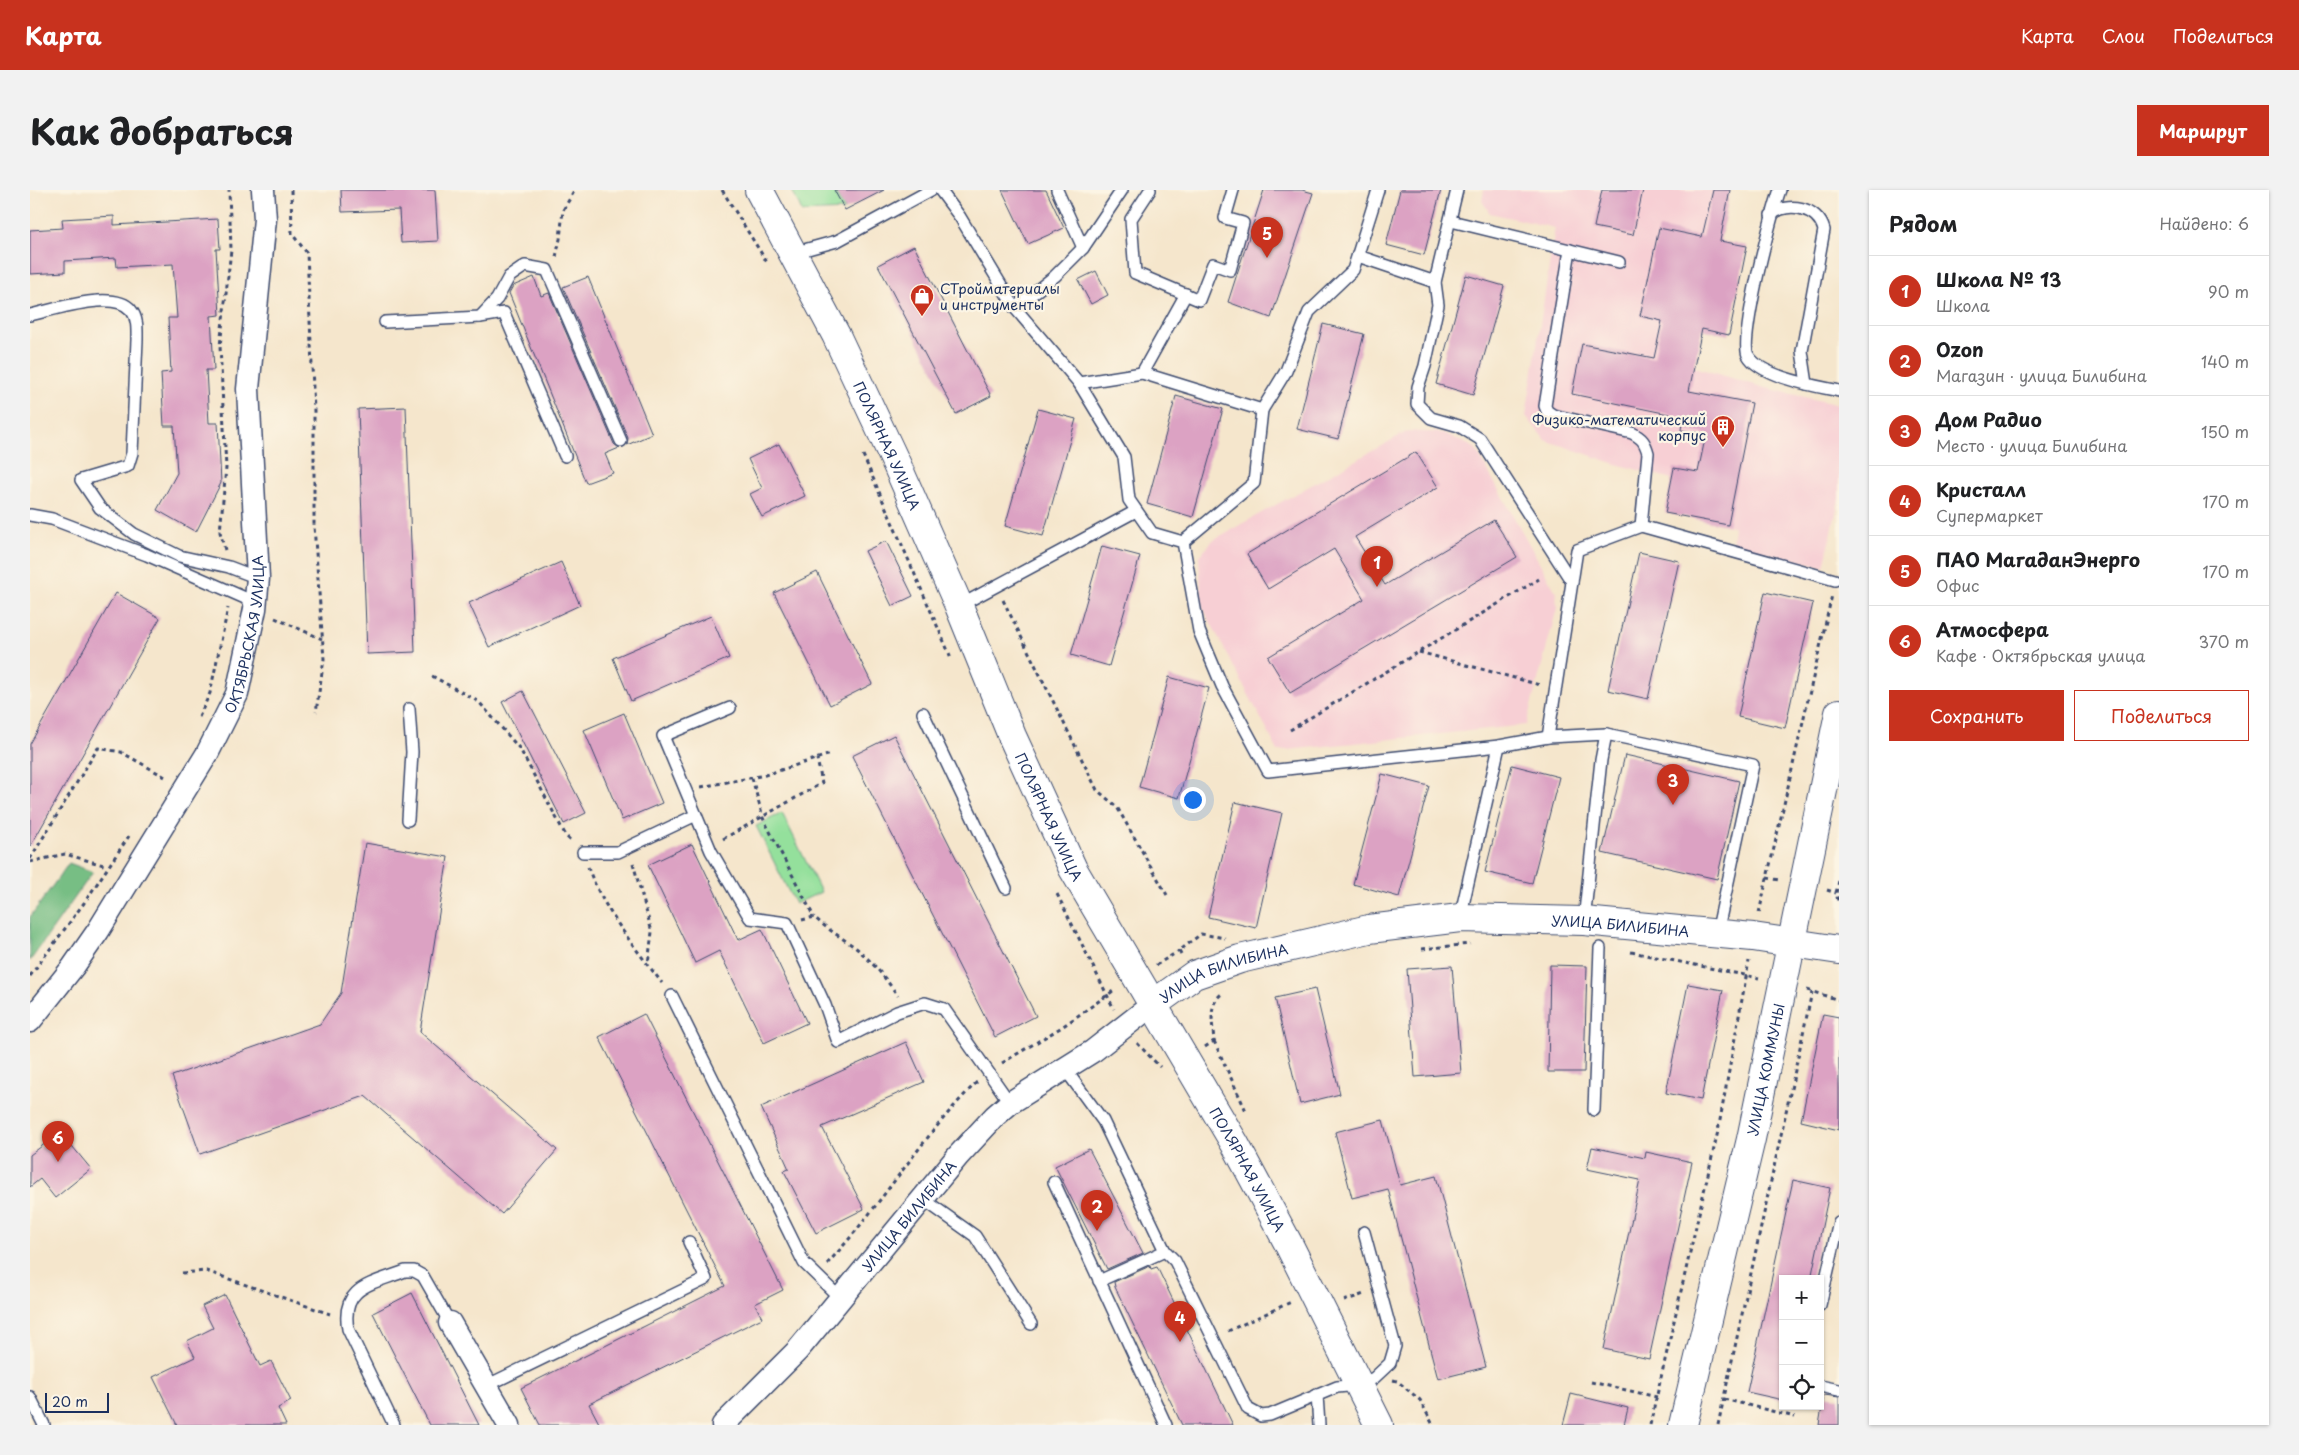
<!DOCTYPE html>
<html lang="ru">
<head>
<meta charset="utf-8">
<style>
	body { margin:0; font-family:"Playpen Sans",sans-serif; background:#f2f2f2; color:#202124 }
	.controls { position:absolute; right:15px; bottom:15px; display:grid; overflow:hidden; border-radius:0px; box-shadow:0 1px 4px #0004 }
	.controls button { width:45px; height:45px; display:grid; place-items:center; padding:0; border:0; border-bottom:1px solid #e0e0e0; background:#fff; color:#202124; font:25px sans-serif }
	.scale { position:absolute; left:15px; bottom:12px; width:64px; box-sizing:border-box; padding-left:5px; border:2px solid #1b2f5e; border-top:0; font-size:14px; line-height:18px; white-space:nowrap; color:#1b2f5e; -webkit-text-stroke:4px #fcf5e5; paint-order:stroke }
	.you { position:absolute; left:1162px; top:609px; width:18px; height:18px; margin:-12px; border:4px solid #fff; border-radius:50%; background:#1a73e8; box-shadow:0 0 0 8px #1a73e833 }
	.badge { display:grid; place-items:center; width:32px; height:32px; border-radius:50%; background:#c8321e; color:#fff; font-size:16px; font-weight:700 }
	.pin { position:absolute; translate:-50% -41px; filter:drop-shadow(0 1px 2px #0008) }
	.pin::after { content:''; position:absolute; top:26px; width:18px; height:15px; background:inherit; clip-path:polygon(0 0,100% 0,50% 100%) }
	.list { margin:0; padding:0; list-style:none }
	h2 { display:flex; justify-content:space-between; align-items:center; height:65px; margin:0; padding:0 20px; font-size:21px }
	h2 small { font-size:16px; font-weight:400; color:#757577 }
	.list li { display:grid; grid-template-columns:32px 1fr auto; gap:15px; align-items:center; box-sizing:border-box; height:70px; padding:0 20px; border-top:1px solid #e0e0e0 }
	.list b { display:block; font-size:19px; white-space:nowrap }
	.list p { margin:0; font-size:16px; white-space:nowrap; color:#757577 }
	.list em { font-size:16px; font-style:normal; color:#757577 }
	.actions { display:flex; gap:10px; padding:15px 20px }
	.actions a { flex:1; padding:11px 0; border:1px solid #c8321e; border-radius:0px; text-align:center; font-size:18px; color:#c8321e }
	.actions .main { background:#c8321e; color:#fff }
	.icon { flex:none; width:28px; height:28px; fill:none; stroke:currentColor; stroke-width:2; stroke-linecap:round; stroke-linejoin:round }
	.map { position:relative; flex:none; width:1809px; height:1235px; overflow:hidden; border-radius:0px }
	header { display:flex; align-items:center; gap:30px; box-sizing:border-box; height:70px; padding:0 25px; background:#c8321e; color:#fff }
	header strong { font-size:24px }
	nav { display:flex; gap:28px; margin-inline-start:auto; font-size:18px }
	.intro { display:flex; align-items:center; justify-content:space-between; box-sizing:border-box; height:120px; padding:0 30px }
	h1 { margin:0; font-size:35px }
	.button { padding:12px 22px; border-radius:0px; background:#c8321e; color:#fff; font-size:18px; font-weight:700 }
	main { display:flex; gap:30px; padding:0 30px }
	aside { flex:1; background:#fff; border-radius:0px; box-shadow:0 1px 4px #0004 }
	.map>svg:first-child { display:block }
	.built { fill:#f7cfd4 }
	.green { fill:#94e09c; stroke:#58887d }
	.forest { fill:#77be84; stroke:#497671 }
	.building { fill:#dca2c3 }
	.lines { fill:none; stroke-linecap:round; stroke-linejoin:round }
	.lane-casing { stroke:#3c4a6e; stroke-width:14 }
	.street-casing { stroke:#3c4a6e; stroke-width:25 }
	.secondary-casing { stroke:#3c4a6e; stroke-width:30 }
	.path { stroke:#3c4a6e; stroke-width:3; stroke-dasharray:4 4; stroke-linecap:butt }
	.lane { stroke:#fff; stroke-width:11 }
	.street { stroke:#fff; stroke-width:22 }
	.secondary { stroke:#fff; stroke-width:28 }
	.labels { text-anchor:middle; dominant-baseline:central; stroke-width:4.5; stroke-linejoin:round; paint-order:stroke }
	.poi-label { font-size:14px; fill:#1b2f5e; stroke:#fcf5e5; text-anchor:start }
	.street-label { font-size:14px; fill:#1b2f5e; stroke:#fcf5e5 }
</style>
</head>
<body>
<header>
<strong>Карта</strong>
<nav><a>Карта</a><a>Слои</a><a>Поделиться</a></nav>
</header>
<div class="intro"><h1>Как добраться</h1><a class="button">Маршрут</a></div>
<main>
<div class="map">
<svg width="1809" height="1235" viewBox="0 0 1809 1235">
	<rect width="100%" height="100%" fill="#fcf5e5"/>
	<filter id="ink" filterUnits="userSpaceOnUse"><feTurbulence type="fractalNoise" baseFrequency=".02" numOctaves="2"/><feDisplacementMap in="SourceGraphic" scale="10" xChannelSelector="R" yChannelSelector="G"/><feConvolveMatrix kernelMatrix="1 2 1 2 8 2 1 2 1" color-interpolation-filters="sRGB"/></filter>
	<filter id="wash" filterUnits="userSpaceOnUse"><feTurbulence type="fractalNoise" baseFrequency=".0096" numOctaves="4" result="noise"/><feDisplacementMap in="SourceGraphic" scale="20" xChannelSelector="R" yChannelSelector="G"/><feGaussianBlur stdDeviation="1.12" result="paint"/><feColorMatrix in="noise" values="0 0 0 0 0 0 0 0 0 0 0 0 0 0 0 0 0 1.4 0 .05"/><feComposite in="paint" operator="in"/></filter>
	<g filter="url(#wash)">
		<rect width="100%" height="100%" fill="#f5e6cc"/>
		<!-- built -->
		<g class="built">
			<path d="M1454,0H1700L1690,51L1717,56L1699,145L1672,139L1664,177L1732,197L1809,215V309L1794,377L1702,355L1704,337L1635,323L1642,289L1586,274L1515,250L1496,226L1525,38L1460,23L1452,11Z"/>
			<path d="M1378,241L1414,243L1445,258L1526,402L1527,418L1496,535L1248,561L1172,416L1169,367L1183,350Z"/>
		</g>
		<!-- green -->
		<g class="green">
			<path d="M762,0H804L815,20L772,22Z"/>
			<path d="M752,623L791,702L765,714L726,636Z"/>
		</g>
		<!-- forest -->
		<path class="forest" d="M39,673L63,682L0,771V727Z"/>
		<g id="blocks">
			<!-- building -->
			<g class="building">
				<path d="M311,0H405L408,51L371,53L369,20L312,22Z"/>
				<path d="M804,0H854L815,20Z"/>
				<path d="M972,0H1016L1034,38L998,54Z"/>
				<path d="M1234,0H1272L1283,3L1241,128L1198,112Z"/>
				<path d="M1370,0H1411L1394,65L1356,55Z"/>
				<path d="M1572,0H1613L1603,45L1564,37Z"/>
				<path d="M1683,0H1700L1690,51L1717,56L1699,145L1672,139L1659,201L1722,213L1698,335L1635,323L1644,278L1668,282L1676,244L1651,240L1653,227L1542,204L1552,154L1624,168L1632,131L1610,126L1629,38L1672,47Z"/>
				<path d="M84,26V35L188,29L190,59H186L190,125L181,126L184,180H176L179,233H188L191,293L166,342L127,320L147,283L144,236H134L131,183L141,182L138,128H147L143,74L87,77L86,68L35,71V82L0,84V40L33,38L32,29Z"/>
				<path d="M884,56L961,206L926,224L848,75Z"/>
				<path d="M1066,81L1078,105L1061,114L1048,90Z"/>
				<path d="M1436,85L1474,96L1443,205L1406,194Z"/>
				<path d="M504,87L511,106L519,103L584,254L589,258L575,264L583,283L556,293L479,103L483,96Z"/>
				<path d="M558,87L622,244L597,255L598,248L533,97Z"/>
				<path d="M1293,134L1334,144L1308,249L1267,239Z"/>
				<path d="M1146,206L1193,219L1163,327L1117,314Z"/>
				<path d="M376,217L385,462L337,464L328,219Z"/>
				<path d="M1008,219L1046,229L1013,346L975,336Z"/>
				<path d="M749,254L775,306L732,327L720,304L732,298L718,269Z"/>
				<path d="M1386,262L1408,297L1325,347L1355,395L1464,330L1487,367L1260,503L1238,467L1334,409L1304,359L1238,399L1217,364Z"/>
				<path d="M856,351L883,406L862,416L835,361Z"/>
				<path d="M1072,356L1110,366L1079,476L1041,465Z"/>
				<path d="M1609,362L1649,371L1618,509L1578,500Z"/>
				<path d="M531,372L550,415L459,457L439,413Z"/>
				<path d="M787,382L842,494L800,515L744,403Z"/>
				<path d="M1735,402L1783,413L1755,538L1708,527Z"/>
				<path d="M86,403L130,428L0,657V554Z"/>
				<path d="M681,426L699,468L601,511L583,468Z"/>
				<path d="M1139,487L1179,498L1149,608L1109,597Z"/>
				<path d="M493,501L556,623L534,634L472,512Z"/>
				<path d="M594,523L632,613L592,630L554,540Z"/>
				<path d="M864,545L1006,826L965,847L822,566Z"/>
				<path d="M1595,565L1709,591L1687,689L1572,663Z"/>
				<path d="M1482,575L1529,587L1502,693L1455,682Z"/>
				<path d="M1352,584L1399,596L1369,707L1323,694Z"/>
				<path d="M1205,612L1252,623L1226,738L1178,727Z"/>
				<path d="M335,653L418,667L390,842L527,960L472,1024L335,906L170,964L142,886L290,834L311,803Z"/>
				<path d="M662,654L708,750L732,739L777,833L734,853L689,761L665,773L618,675Z"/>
				<path d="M1520,775L1557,776L1554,882H1518Z"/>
				<path d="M1422,776L1431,883L1385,887L1377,779Z"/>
				<path d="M1658,794L1693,800L1671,910L1636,903Z"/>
				<path d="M1285,799L1310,904L1270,914L1245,808Z"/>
				<path d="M614,824L753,1100L725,1114L732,1128L559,1214L570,1235H510L491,1198L695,1096L569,847Z"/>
				<path d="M1793,824L1809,827V940L1771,931Z"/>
				<path d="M876,852L894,892L792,937L834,1019L786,1043L754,981L759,979L731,917Z"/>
				<path d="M1353,930L1370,995L1406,986L1456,1177L1408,1189L1358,999L1322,1008L1305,942Z"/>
				<path d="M33,945L61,979L25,1008L10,989L0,997V965L16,953L19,957Z"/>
				<path d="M1562,957L1615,968L1616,962L1662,972L1619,1169L1574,1159L1610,990L1557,979Z"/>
				<path d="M1059,959L1113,1063L1077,1079L1025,976Z"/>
				<path d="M1763,990L1800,998L1781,1089H1753V1210L1717,1202Z"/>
				<path d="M1120,1076L1121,1079L1127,1077L1203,1235H1152L1085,1097L1084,1092Z"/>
				<path d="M382,1103L449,1235H400L343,1123Z"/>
				<path d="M195,1105L230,1176L241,1171L261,1211L248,1218L256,1235H147L123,1187L165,1167L157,1151L183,1138L172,1116Z"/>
				<path d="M1541,1204L1598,1218L1594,1235H1533Z"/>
				<path d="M1794,1205L1809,1207V1235H1789Z"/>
			</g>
		</g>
	</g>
	<g filter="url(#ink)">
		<use href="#blocks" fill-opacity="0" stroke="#3c4a6e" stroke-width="1"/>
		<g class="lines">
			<!-- lane casing -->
			<g class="lane-casing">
				<g id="lane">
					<path d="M910,0L930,27L985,118L1049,193L1112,183L1232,220L1256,181L1279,122L1323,80L1348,0"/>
					<path d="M1027,0L1053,58"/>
					<path d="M1120,0L1101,29L1105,83L1169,110L1183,74L1200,80L1213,33L1195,28L1203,0"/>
					<path d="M1427,0L1405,92L1408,115L1395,176L1388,197L1387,214L1401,228L1429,236L1450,249L1542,392"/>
					<path d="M1750,0C1742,21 1709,150 1718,165C1730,187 1786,196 1809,201"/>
					<path d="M1741,25C1758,11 1788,17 1794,40L1772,161L1777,194"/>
					<path d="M1421,31L1589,72"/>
					<path d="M1540,60L1515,216L1517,221L1523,225L1602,243C1612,248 1615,252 1618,263L1611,336"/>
					<path d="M763,63L807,51L901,0"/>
					<path d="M1328,66L1405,92"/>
					<path d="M985,118L1025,86L1053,58L1092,0"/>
					<path d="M0,125C23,120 84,99 101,120C108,128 107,140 107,150L102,263L98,276L51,290L70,318L104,344L149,366L199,377L228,388"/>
					<path d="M450,127L467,109L479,87L495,76L517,80L591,251"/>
					<path d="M355,132L450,127L474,123L535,266"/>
					<path d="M1112,183L1156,104"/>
					<path d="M1049,193L1094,267L1099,310L1122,343L1153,352L1169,441L1192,496L1238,581L1469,556L1518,547L1576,544"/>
					<path d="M0,325L22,329L117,365L215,408L225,419"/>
					<path d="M1153,352L1224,293L1232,220"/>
					<path d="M929,416L1106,321"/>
					<path d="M700,518L633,546L681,661L720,728L757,733L795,815L808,852L867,822L895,813L914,819L980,913"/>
					<path d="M893,523L976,698"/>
					<path d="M1518,547L1547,360L1611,336L1805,390"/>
					<path d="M378,630L382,562L379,519"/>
					<path d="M553,662H588L666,625"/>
					<path d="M1430,728L1469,556"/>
					<path d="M1554,731L1571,570L1576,544L1723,575L1687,743"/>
					<path d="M642,806L774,1073L811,1109"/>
					<path d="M1035,879L1073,931L1135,1061"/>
					<path d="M1564,920L1570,758"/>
					<path d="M1024,992L1136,1235"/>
					<path d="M893,1009L945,1046L1001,1134"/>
					<path d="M1069,1091L1135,1061L1145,1071L1218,1219L1231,1226L1240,1225L1307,1197L1329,1195L1344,1188L1360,1173L1365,1156L1334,1042"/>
					<path d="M1790,1115L1809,1032"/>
					<path d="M456,1196L676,1089L659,1052"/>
					<path d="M1790,1196L1809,1200"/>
					<path d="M1287,1205L1289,1235"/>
					<path d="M0,1207L14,1235"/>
					<path d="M364,1235L318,1139C310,1096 343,1094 375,1081H384L393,1086L420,1133"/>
				</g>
			</g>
			<!-- street casing -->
			<g class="street-casing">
				<g id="street">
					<path id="s1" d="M0,831L43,777L68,741L177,564L207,504L225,419L228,388L218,199L235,29L233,0"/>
					<path d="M420,1133L479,1235"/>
					<path id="s2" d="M693,1235L767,1161L928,966L965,926L980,913L1063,861L1122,815"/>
				</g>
			</g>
			<!-- secondary casing -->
			<g class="secondary-casing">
				<g id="secondary">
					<path id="s3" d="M729,0L806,145L867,275L929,416L982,546L1043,679L1205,954L1258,1053L1349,1235"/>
					<path id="s4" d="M1122,815L1164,785L1210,769L1339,739L1430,728L1554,731L1723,747L1809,760"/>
					<path id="s5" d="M1653,1235L1721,949L1809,523"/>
				</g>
			</g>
			<!-- path -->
			<g class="path">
				<path d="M261,0L262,44L277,63L284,221V336L294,469L286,522"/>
				<path d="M692,0L738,74"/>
				<path d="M526,67L530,49L533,20L545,0"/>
				<path d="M833,265L922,470"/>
				<path d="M195,360L190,342L196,278L190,156L201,60L199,0"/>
				<path d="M973,410L1067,600L1087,617L1137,705"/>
				<path d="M245,428L292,449"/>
				<path d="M1389,462L1510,495"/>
				<path d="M402,486L449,512L490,559L536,646L541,651"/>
				<path d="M169,527L180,503L198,418"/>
				<path d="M1260,540L1509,389"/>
				<path d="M722,588L733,628L784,727"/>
				<path d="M671,597L735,585L801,564"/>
				<path d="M693,649L792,593L787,569"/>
				<path d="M0,669L68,558L91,562L137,588"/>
				<path d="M0,672L35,664L77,676"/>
				<path d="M603,673L622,742L618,774"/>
				<path d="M558,677C572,718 606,759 632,793"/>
				<path d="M1737,688L1750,690"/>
				<path d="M1809,691L1806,703L1809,714"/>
				<path d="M1797,700L1806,703"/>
				<path d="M1027,704L1084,819"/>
				<path d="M1729,723L1802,405"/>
				<path d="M772,730L784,727C797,739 812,748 826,758C842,771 856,789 868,806"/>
				<path d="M1392,759L1440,754"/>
				<path d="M1601,762L1729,788"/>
				<path d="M1151,765L1149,761L1171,744L1195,748"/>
				<path d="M1126,775L1149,761"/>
				<path d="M0,786L54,713L99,646"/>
				<path d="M1777,800L1809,810"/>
				<path d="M1184,851L1217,923"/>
				<path d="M1107,853L1130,877"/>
				<path d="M1175,857L1184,851C1183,835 1177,813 1193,803"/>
				<path d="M972,873L1032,837L1086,799"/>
				<path d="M797,1074C851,1016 891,947 947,892"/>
				<path d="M152,1083L176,1081L300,1124"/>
				<path d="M1314,1111L1334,1104"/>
				<path d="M1198,1141L1261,1112"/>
				<path d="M1363,1190L1367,1191L1390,1210L1403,1235"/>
				<path d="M1561,1192L1627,1207"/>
				<path d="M1694,1209L1765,1227"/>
				<path d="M1620,1235L1688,941L1719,771"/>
				<path d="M1688,1235L1782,802"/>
			</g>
			<!-- lane -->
			<use href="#lane" class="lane"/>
			<!-- street -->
			<use href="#street" class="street"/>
			<!-- secondary -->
			<use href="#secondary" class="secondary"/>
		</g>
	</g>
	<!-- icons -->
	<defs>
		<g id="shop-pin" transform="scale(1.25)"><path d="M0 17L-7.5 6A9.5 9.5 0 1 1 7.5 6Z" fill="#c8321e" stroke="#fcf5e5"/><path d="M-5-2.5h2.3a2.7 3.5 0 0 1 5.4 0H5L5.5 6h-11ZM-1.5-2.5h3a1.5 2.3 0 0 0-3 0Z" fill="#fff"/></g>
		<g id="building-pin" transform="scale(1.25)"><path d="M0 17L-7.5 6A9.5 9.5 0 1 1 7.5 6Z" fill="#c8321e" stroke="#fcf5e5"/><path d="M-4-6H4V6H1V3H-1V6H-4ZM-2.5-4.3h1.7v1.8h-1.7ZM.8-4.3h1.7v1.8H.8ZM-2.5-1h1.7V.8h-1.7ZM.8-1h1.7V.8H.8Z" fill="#fff"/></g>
	</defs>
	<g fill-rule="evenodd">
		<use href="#shop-pin" x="892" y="106"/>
		<use href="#building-pin" x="1693" y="237"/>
	</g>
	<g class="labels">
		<!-- poi labels -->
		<g class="poi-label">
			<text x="910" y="98">СТройматериалы<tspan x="910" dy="16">и инструменты</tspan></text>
			<text x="1676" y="229" text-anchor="end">Физико-математический<tspan x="1676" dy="16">корпус</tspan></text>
		</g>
		<!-- street labels -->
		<g class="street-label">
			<text stroke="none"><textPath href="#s3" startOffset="286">ПОЛЯРНАЯ УЛИЦА</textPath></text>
			<text stroke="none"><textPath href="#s1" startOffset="448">ОКТЯБРЬСКАЯ УЛИЦА</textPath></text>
			<text stroke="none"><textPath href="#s3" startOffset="691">ПОЛЯРНАЯ УЛИЦА</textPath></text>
			<text stroke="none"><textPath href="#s4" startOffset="485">УЛИЦА БИЛИБИНА</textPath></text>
			<text stroke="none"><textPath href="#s4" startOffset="80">УЛИЦА БИЛИБИНА</textPath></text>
			<text stroke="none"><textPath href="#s5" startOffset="365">УЛИЦА КОММУНЫ</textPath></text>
			<text stroke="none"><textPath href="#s3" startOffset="1096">ПОЛЯРНАЯ УЛИЦА</textPath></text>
			<text stroke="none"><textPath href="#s2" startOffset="280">УЛИЦА БИЛИБИНА</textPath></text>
		</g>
	</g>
</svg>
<div class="controls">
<button>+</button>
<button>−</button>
<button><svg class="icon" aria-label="locate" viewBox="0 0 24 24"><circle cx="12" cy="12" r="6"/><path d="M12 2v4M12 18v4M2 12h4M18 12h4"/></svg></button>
</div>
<div class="scale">20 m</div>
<div class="you"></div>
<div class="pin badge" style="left:1347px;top:397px">1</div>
<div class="pin badge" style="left:1067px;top:1041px">2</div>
<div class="pin badge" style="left:1643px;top:615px">3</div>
<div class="pin badge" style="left:1150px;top:1152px">4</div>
<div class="pin badge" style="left:1237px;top:68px">5</div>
<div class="pin badge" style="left:28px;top:972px">6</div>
</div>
<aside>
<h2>Рядом<small>Найдено: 6</small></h2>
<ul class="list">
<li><span class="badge">1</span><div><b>Школа № 13</b><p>Школа</p></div><em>90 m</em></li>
<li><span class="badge">2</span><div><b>Ozon</b><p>Магазин · улица Билибина</p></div><em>140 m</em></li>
<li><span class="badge">3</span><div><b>Дом Радио</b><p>Место · улица Билибина</p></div><em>150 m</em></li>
<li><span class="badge">4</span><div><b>Кристалл</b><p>Супермаркет</p></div><em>170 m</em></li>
<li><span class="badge">5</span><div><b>ПАО МагаданЭнерго</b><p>Офис</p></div><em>170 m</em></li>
<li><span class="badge">6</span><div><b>Атмосфера</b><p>Кафе · Октябрьская улица</p></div><em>370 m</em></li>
</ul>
<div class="actions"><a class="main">Сохранить</a><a>Поделиться</a></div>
</aside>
</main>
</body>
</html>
